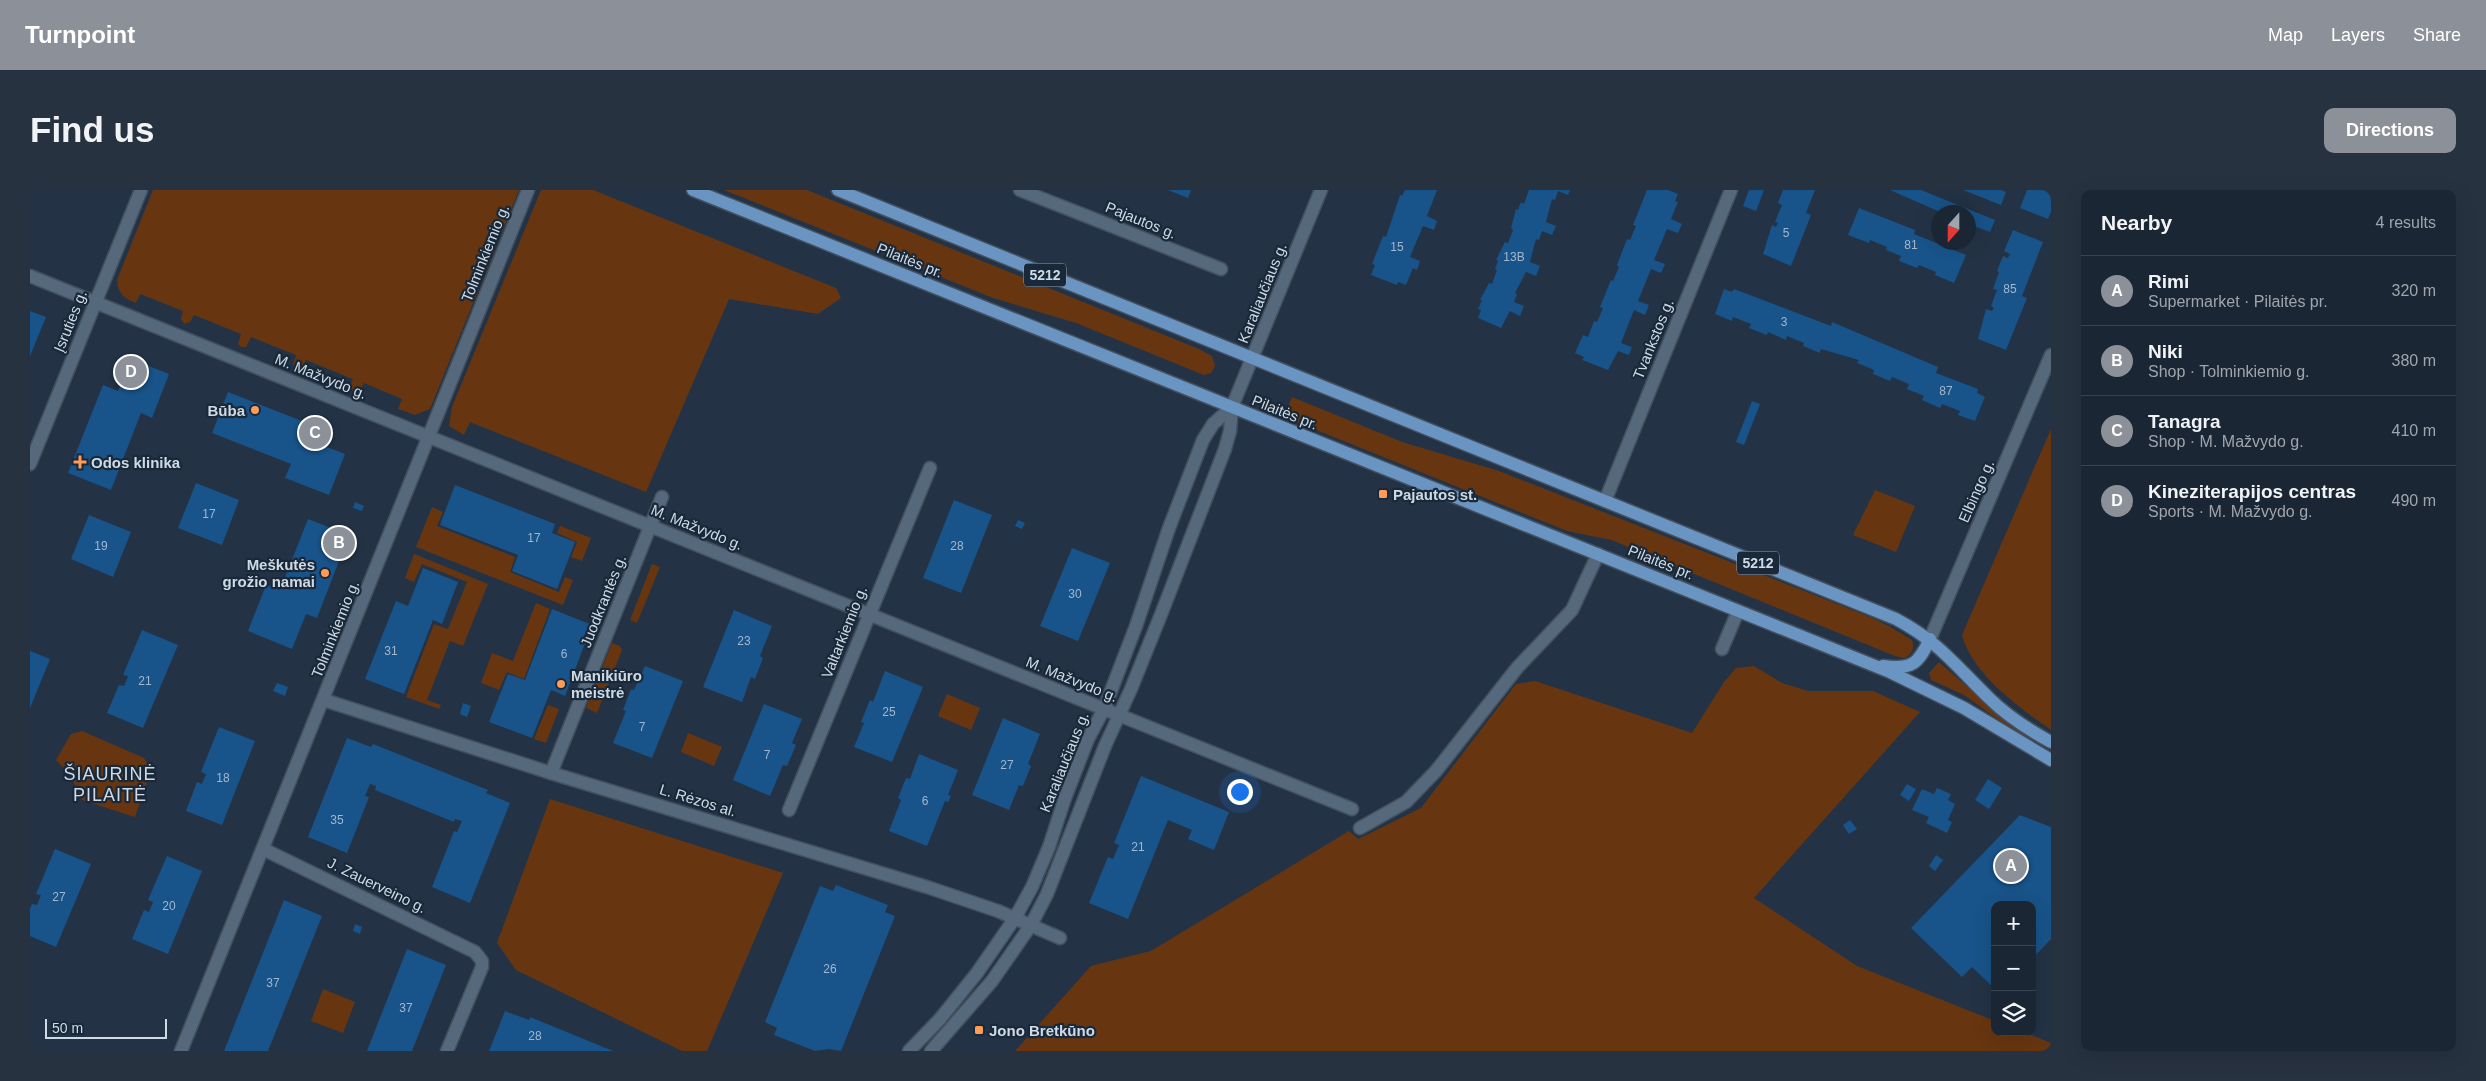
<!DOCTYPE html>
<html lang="en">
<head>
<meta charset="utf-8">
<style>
	body { margin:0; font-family:Helvetica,sans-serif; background:#273240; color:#f1f3f6 }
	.controls { position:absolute; right:15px; bottom:15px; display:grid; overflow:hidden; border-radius:10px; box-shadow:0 5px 20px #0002 }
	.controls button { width:45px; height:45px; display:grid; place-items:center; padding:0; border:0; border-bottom:1px solid #38434f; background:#1a2634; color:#f1f3f6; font:25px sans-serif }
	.compass { position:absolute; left:1901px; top:15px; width:45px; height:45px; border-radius:50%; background:#1a2634; box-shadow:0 5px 20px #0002; rotate:201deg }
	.scale { position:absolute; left:15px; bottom:12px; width:122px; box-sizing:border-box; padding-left:5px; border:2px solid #cfdae5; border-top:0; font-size:14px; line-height:18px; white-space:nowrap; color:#cfdae5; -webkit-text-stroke:4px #19293a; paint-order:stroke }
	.you { position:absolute; left:1209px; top:601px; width:18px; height:18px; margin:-12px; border:4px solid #fff; border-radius:50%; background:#1a73e8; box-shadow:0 0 0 8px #1a73e833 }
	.badge { display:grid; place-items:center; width:32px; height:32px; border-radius:50%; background:#8c9099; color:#fff; font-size:16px; font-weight:700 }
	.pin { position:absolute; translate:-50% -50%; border:2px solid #fff; box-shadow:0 1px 5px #0006 }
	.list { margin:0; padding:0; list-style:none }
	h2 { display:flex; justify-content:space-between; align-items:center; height:65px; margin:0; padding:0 20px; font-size:21px }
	h2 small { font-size:16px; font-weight:400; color:#9fa5ac }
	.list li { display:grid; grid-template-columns:32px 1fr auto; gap:15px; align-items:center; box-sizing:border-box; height:70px; padding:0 20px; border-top:1px solid #38434f }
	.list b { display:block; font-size:19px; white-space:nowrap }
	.list p { margin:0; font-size:16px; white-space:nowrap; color:#9fa5ac }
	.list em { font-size:16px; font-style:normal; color:#9fa5ac }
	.icon { flex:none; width:28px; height:28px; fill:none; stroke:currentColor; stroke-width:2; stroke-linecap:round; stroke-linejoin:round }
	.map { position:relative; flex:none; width:2021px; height:861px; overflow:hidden; border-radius:10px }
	header { display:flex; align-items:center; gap:30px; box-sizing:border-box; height:70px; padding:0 25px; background:#8c9099; color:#fff }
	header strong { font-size:24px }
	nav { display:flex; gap:28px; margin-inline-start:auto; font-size:18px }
	.intro { display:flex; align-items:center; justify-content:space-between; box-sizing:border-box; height:120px; padding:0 30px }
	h1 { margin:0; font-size:35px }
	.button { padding:12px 22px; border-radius:10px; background:#8c9099; color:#fff; font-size:18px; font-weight:700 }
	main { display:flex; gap:30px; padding:0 30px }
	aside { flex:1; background:#1a2634; border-radius:10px; box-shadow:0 5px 20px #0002 }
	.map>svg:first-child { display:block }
	.green { fill:#673610 }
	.building { fill:#185389 }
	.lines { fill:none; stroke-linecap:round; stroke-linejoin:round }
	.minor-casing { stroke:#42505f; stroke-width:15 }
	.major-casing { stroke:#42505f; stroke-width:15 }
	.minor { stroke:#56687c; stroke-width:12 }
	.major { stroke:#6a94c1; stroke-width:12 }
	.poi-dot { fill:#fe9c58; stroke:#19293a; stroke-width:2 }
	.labels { text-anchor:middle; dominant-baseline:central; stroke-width:4.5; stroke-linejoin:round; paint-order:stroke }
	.number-label { font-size:12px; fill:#a1b8ce }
	.shield { fill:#19293a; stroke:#98a5b2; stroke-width:1 }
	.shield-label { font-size:14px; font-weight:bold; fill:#cfdae5 }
	.street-label { font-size:15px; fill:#cfdae5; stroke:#19293a }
	.poi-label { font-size:15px; font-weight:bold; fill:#cfdae5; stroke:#19293a; text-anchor:start }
	.quarter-label { font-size:18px; letter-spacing:1px; fill:#cfdae5; stroke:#19293a }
</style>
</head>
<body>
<header>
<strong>Turnpoint</strong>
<nav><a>Map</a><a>Layers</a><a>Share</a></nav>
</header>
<div class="intro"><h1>Find us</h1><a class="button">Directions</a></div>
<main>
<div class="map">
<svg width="2021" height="861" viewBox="0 0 2021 861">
	<rect width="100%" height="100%" fill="#233345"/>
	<!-- green -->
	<g class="green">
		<path d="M123,0H489L400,219L385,225L368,219L372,209L334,193L330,201L324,202L320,197L323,189L276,170L271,181H266L263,175L266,165L221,147L216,157H211L208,154L211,144L164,125L160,132L154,134L151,129L153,121L110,104L106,113C94,108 88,104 87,90Z"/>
		<path d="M511,0H563L806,98L811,108L788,124L699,109L616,302L440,232L434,245L419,236L422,217Z"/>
		<path d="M694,0H777L1169,159L1182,166L1185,176L1181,183L1174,185L1046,133L963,108Z"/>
		<path d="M1262,207L1372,252L1469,281L1840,427L1859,436L1882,450C1885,459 1882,464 1874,468L1865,466L1581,350L1537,341L1254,227Z"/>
		<path d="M2021,239V540C1990,518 1942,484 1932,445Z"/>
		<path d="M1845,300L1885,316L1866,362L1823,345Z"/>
		<path d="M402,317L413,322L407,336L485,367L480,382L529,402L535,387L543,390L533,415L386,357Z"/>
		<path d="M530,336L561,348L552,371L541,367L547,352L527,343Z"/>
		<path d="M384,364L458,394L433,456L420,451L397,510L411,515L409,519L376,507L404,434L418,439L437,392L392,374L384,392L375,388Z"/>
		<path d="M622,374L630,377L607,433L600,430Z"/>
		<path d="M506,413L520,419L494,489L477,482L469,500L451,493L462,463L483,471Z"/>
		<path d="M582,453L590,456L592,460L567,523L556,518Z"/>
		<path d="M1909,472L1982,536L2014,558L2012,561L1934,505L1901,490L1899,483Z"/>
		<path d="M1724,476L1752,493L1778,501H1843L1890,522L1724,708L1827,776L1965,831V842H1994L2021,853V861H985L1061,776L1121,761L1319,641L1328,649L1391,618L1486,494L1505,491L1662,543L1694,492L1706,478Z"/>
		<path d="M917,504L950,518L941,540L908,526Z"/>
		<path d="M518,515L529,519L516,553L504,549Z"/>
		<path d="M52,541L114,568L121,580L105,627L52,610L40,585L26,570L41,544Z"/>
		<path d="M658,543L692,557L684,576L651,562Z"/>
		<path d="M520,609L753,683L677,861H652L486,780L467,753Z"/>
		<path d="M293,799L325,812L313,843L281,831Z"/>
	</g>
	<!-- building -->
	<g class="building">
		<path d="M1138,0H1161L1158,8Z"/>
		<path d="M1375,0H1407L1397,26L1407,31L1404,40L1393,36L1380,67L1390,71L1387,80L1383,78L1376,95L1368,92L1367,95L1341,85L1345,75L1342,74L1353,46L1356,47L1370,5L1372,6Z"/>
		<path d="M1499,0H1540L1538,5L1528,1L1525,10L1522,9L1516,32L1526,36L1522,45L1512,41L1509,50L1506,49L1500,72L1510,76L1506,86L1496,82L1485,103L1487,104L1484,112L1494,116L1490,126L1480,121L1471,138L1448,128L1451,120L1448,119L1452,110H1450L1459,93L1462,94L1467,80L1465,79L1468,71L1466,70L1475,52L1478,53L1483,40L1481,38L1486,19L1488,20L1491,12L1494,14Z"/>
		<path d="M1617,0H1638L1648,4L1645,11L1648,12L1641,29L1652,34L1648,43L1637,39L1624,70L1635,74L1631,83L1621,79L1608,111L1619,115L1615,125L1604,120L1591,153L1602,157L1599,165L1588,161L1578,180L1552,170L1554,167L1545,163L1553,145L1558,147L1564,131L1567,132L1573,118L1570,117L1581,90L1583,91L1589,77L1587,75L1597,49L1600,50L1606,36L1603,35Z"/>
		<path d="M1719,0H1734L1726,21L1713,16Z"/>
		<path d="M1753,0H1785L1776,23L1781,25L1761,76L1733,64L1742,35L1746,37L1748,33L1745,32L1752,15L1748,13Z"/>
		<path d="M1860,0H1891L1965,30L1960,42L1938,34V22H1910Z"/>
		<path d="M1933,0H1971L1976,2L1971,15Z"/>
		<path d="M1997,0H2021V22L2018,29L1990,18Z"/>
		<path d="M1829,18L1885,40L1884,44L1936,65L1924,93L1905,85L1906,82L1889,75L1887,78L1869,71L1871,66L1856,60L1857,57L1840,50L1839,53L1818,45Z"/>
		<path d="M1983,40L2013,52L1992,106L1997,108L1976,160L1948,149L1956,119L1962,121L1964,118L1961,116L1967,100L1963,99L1969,82L1967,81L1973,66L1978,68L1980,64L1974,61Z"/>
		<path d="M1694,99L1702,102L1704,99L1801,136L1802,132L1908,177L1906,183L1948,199L1947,203L1955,207L1945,231L1928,225L1930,221L1912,214L1910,218L1892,210L1894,206L1877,199L1879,194L1862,187L1860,191L1843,184L1844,180L1827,173L1829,170L1791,159L1790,163L1773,156L1774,153L1757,146L1756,150L1738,142L1737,145L1719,138L1721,134L1703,127L1702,131L1685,124Z"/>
		<path d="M0,121L16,127L0,166Z"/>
		<path d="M101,169L139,184L122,228L111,223L81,300L38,283L73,195L88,201Z"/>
		<path d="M198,202L295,240L289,254L315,264L299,305L255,288L261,274L182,243Z"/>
		<path d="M1722,211L1730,214L1714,255L1706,252Z"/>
		<path d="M166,293L209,310L192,355L148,338Z"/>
		<path d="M425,295L525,334L522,343L545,352L527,399L482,381L488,365L410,335Z"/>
		<path d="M924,310L962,325L931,403L893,388Z"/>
		<path d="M325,312L334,316L332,321L323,318Z"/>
		<path d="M59,325L101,342L83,387L41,369Z"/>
		<path d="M278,329L319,345L287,428L276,424L262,459L218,441L236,395L250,400Z"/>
		<path d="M988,330L995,333L992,339L985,336Z"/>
		<path d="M1042,358L1080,373L1048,451L1010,436Z"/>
		<path d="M393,378L428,392L412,434L403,430L374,504L335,489L366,411L378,416Z"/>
		<path d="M522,419L562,435L535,506L521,500L502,548L459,532L478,484L495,490Z"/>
		<path d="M704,420L742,436L730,466L733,468L725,489L721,487L712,512L673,497Z"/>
		<path d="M112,440L148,455L113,538L77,523L89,495L94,496L98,486L93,485Z"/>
		<path d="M0,461L20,469L0,518Z"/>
		<path d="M615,476L653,491L622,568L583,553L596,521L593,520L601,499L604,500Z"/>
		<path d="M855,481L893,497L862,572L824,557L834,533L831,532L840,510L843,512Z"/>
		<path d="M247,493L258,497L255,506L243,501Z"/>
		<path d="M433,513L441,516L437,527L430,524Z"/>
		<path d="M734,514L772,529L762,553L766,555L757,576L753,575L740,606L703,590Z"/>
		<path d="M973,528L1010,544L998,574L1001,576L993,596L989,595L979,620L942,605Z"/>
		<path d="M189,537L225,551L192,635L156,621L167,592L172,594L176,584L171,582Z"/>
		<path d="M317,548L341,557L343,554L458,600L456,603L480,613L440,713L402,697L424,641L427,642L432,631L425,629L424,632L345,600L346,596L340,594L335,606L339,607L317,663L278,647Z"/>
		<path d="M889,564L928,580L918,605L921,606L918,612L915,611L897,656L859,641L871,610L868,608L876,588L880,589Z"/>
		<path d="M1111,586L1199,622L1184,660L1158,649L1162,640L1138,630L1098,729L1059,713L1078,667L1083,669L1089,655L1084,653Z"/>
		<path d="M1958,589L1972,598L1959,619L1945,610Z"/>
		<path d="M1877,594L1886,599L1879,611L1870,605Z"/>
		<path d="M1907,598L1921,604L1918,610L1925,614L1918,630L1922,632L1917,643L1896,633L1899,627L1882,620L1892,599L1904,604Z"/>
		<path d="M1990,625L2021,637V749L2002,769V715H1965V799L1942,777L1932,787L1881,738Z"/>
		<path d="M1820,630L1827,639L1819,644L1813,635Z"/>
		<path d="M25,659L61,674L26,757L0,746V719L2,714L7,715L11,705L6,704Z"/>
		<path d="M1906,665L1913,670L1905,681L1899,676Z"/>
		<path d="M137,666L172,681L138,764L102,749L114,720L119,722L123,712L118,710Z"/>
		<path d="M806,695L858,715L855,722L865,726L811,861L799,859L785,861L744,845L747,838L735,832L790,696L803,701Z"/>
		<path d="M254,710L292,726L238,861H194Z"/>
		<path d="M325,734L332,737L330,744L323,741Z"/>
		<path d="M377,759L416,775L382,861H337Z"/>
		<path d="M475,821L499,830L500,827L583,861H459Z"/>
	</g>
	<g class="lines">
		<!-- minor casing -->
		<g class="minor-casing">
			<g id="minor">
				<path d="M990,0L1191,79"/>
				<path d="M0,86L1322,619"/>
				<path d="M0,274L111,0"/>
				<path d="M1575,311L1701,0"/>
				<path d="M1900,449L2021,165"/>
				<path d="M1692,459L1708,421"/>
				<path d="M294,510L521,583L897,697L968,721L1030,748"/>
				<path d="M521,583L632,307"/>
				<path d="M759,620L900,278"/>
				<path d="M1330,638L1376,612L1406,581L1487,478L1542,420L1568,364"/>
				<path d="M233,659L445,762L452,771V777L417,861"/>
				<path d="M151,861L498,0"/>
				<path d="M879,861L910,829L947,783L985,728L1002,697L1019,657L1035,608L1058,549L1074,519L1106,436L1139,338L1173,250L1183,234L1202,217"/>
				<path d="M901,861L962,791L1001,735L1017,704L1075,556L1101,499L1132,422L1195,259L1200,241L1202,217L1291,0"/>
			</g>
		</g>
		<!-- major casing -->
		<g class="major-casing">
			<g id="major">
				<path d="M663,0L1860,482L1934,518L2021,570"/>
				<path d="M808,0L1866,429C1909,452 1925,475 1959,508C1977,526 1999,540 2021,552"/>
				<path d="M1853,476C1882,480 1888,474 1900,449"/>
			</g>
		</g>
		<!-- minor -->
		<use href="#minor" class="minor"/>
		<!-- major -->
		<use href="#major" class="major"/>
	</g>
	<!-- markers -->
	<g class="poi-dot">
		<circle cx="225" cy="220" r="5"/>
		<path d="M47.5 264.5h5v5h5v5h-5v5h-5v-5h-5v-5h5z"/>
		<rect x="1348" y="299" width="10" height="10" rx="2.5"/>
		<circle cx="295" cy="383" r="5"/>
		<circle cx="531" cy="494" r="5"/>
		<rect x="944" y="835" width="10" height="10" rx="2.5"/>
	</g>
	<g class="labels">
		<!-- number labels -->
		<g class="number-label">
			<text x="1756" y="43">5</text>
			<text x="1881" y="55">81</text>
			<text x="1367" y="57">15</text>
			<text x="1484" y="67">13B</text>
			<text x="1980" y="99">85</text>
			<text x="1754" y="132">3</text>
			<text x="1916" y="201">87</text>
			<text x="179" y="324">17</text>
			<text x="504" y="348">17</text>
			<text x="71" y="356">19</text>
			<text x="927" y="356">28</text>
			<text x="1045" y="404">30</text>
			<text x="714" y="451">23</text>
			<text x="361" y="461">31</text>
			<text x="534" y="464">6</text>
			<text x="115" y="491">21</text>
			<text x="859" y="522">25</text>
			<text x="612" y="537">7</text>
			<text x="737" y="565">7</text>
			<text x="977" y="575">27</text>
			<text x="193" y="588">18</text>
			<text x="895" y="611">6</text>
			<text x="307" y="630">35</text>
			<text x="1108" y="657">21</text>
			<text x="29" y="707">27</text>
			<text x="139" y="716">20</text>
			<text x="800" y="779">26</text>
			<text x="243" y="793">37</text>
			<text x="376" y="818">37</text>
			<text x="505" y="846">28</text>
		</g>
		<!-- shield labels -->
		<g class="shield">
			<rect x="994" y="73.5" width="42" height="23" rx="4"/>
			<rect x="1707" y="361.5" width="42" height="23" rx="4"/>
		</g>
		<g class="shield-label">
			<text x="1015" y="85">5212</text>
			<text x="1728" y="373">5212</text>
		</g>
		<!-- street labels -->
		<g class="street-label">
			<text transform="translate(1111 30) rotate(22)">Pajautos g.</text>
			<text transform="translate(455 63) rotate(-68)">Tolminkiemio g.</text>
			<text transform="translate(880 70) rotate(22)">Pilaitės pr.</text>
			<text transform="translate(1232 103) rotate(-68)">Karaliaučiaus g.</text>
			<text transform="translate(40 131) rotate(-68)">Įsruties g.</text>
			<text transform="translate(1623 149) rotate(-68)">Tvankstos g.</text>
			<text transform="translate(291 186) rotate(22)">M. Mažvydo g.</text>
			<text transform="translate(1255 222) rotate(22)">Pilaitės pr.</text>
			<text transform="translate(1946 301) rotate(-66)">Elbingo g.</text>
			<text transform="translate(667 337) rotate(22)">M. Mažvydo g.</text>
			<text transform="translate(1631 372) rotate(22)">Pilaitės pr.</text>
			<text transform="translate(573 411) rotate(-68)">Juodkrantės g.</text>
			<text transform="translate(305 439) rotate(-68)">Tolminkiemio g.</text>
			<text transform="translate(814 442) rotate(-68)">Valtarkiemio g.</text>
			<text transform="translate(1042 489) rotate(22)">M. Mažvydo g.</text>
			<text transform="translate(1034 572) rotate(-68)">Karaliaučiaus g.</text>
			<text transform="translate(668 610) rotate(17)">L. Rėzos al.</text>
			<text transform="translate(347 695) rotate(26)">J. Zauerveino g.</text>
		</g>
		<!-- poi labels -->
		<g class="poi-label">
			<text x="215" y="220" text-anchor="end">Būba</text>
			<text x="61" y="272">Odos klinika</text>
			<text x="1363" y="304">Pajautos st.</text>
			<text x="285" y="374" text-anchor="end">Meškutės<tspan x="285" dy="17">grožio namai</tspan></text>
			<text x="541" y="485">Manikiūro<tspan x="541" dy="17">meistrė</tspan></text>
			<text x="959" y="840">Jono Bretkūno</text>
		</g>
		<!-- quarter labels -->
		<g class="quarter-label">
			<text x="80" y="584">ŠIAURINĖ<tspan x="80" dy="21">PILAITĖ</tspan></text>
		</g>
	</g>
</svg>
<div class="controls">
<button>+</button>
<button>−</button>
<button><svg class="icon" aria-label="layers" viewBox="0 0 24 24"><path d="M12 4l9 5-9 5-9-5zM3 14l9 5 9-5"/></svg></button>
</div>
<svg class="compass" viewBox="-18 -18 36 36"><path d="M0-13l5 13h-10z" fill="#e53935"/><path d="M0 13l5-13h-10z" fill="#9fa5ac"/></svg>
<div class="scale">50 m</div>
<div class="you"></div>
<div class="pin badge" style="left:1981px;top:676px">A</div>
<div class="pin badge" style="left:309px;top:353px">B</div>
<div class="pin badge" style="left:285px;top:243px">C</div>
<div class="pin badge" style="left:101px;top:182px">D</div>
</div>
<aside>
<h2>Nearby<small>4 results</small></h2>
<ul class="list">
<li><span class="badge">A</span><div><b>Rimi</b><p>Supermarket · Pilaitės pr.</p></div><em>320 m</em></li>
<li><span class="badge">B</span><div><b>Niki</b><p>Shop · Tolminkiemio g.</p></div><em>380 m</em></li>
<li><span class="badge">C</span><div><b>Tanagra</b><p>Shop · M. Mažvydo g.</p></div><em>410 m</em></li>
<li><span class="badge">D</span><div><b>Kineziterapijos centras</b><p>Sports · M. Mažvydo g.</p></div><em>490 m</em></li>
</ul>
</aside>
</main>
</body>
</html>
